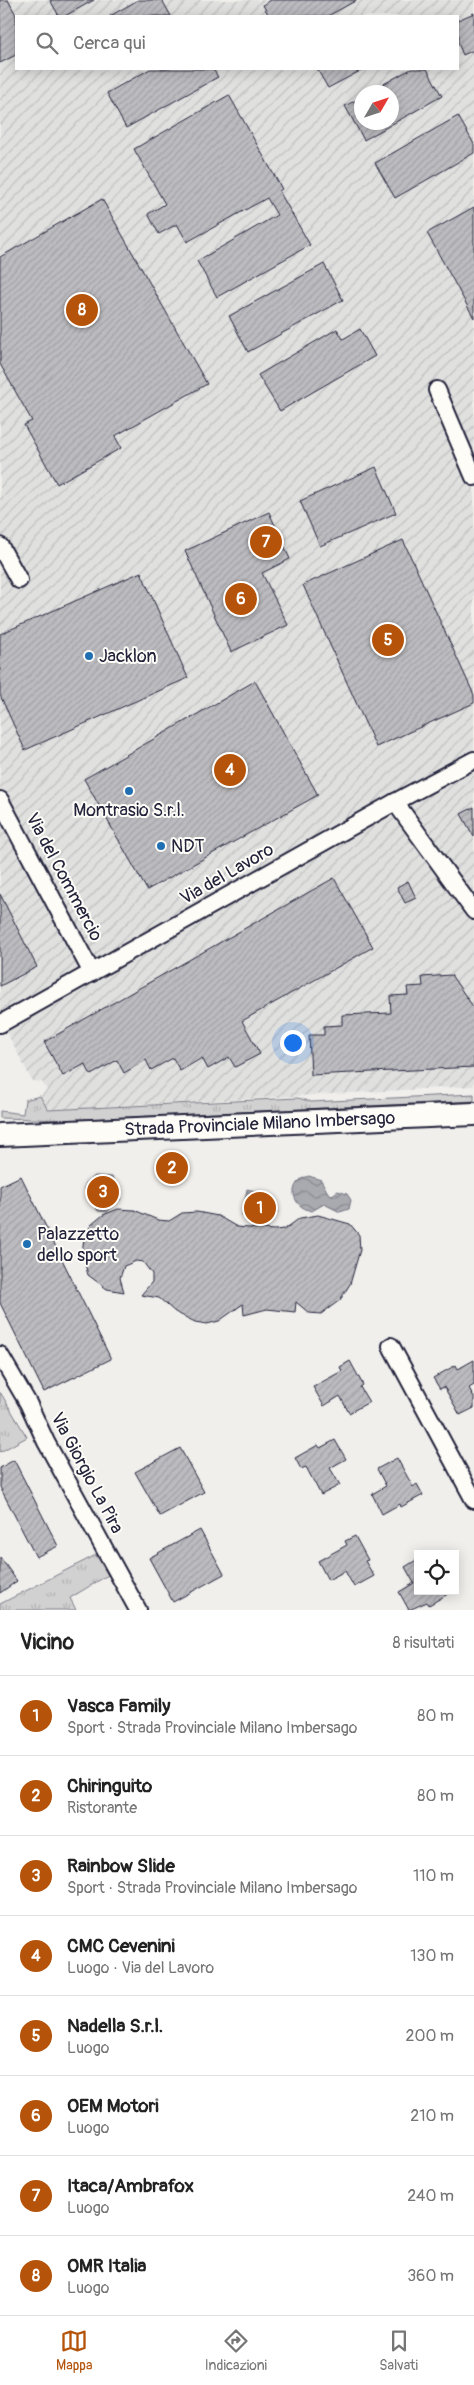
<!DOCTYPE html>
<html lang="it">
<head>
<meta charset="utf-8">
<style>
	body { margin:0; font-family:Pangolin,sans-serif; background:#f6f6f6; color:#222 }
	.controls { position:absolute; right:15px; bottom:15px; display:grid; overflow:hidden; border-radius:0px; box-shadow:0 2px 12px #0003 }
	.controls button { width:45px; height:45px; display:grid; place-items:center; padding:0; border:0; border-bottom:1px solid #e0e0e0; background:#fff; color:#222; font:25px sans-serif }
	.compass { position:absolute; left:354px; top:85px; width:45px; height:45px; border-radius:50%; background:#fff; box-shadow:0 2px 12px #0003; rotate:51deg }
	.you { position:absolute; left:292px; top:1042px; width:18px; height:18px; margin:-12px; border:4px solid #fff; border-radius:50%; background:#1a73e8; box-shadow:0 0 0 8px #1a73e833 }
	.badge { display:grid; place-items:center; width:32px; height:32px; border-radius:50%; background:#b45309; color:#fff; font-size:16px; font-weight:700 }
	.pin { position:absolute; translate:-50% -50%; border:2px solid #fff; box-shadow:0 1px 5px #0006 }
	.list { margin:0; padding:0; list-style:none }
	h2 { display:flex; justify-content:space-between; align-items:center; height:65px; margin:0; padding:0 20px; font-size:21px }
	h2 small { font-size:16px; font-weight:400; color:#767676 }
	.list li { display:grid; grid-template-columns:32px 1fr auto; gap:15px; align-items:center; box-sizing:border-box; height:80px; padding:0 20px; border-top:1px solid #e0e0e0 }
	.list b { display:block; font-size:19px; white-space:nowrap }
	.list p { margin:0; font-size:16px; white-space:nowrap; color:#767676 }
	.list em { font-size:16px; font-style:normal; color:#767676 }
	.icon { flex:none; width:28px; height:28px; fill:none; stroke:currentColor; stroke-width:2; stroke-linecap:round; stroke-linejoin:round }
	.map { position:relative; flex:none; width:474px; height:1610px; overflow:hidden }
	.search { position:absolute; background:#fff; box-shadow:0 2px 12px #0003; left:15px; right:15px; top:15px; height:55px; display:flex; align-items:center; gap:12px; box-sizing:border-box; padding:0 18px; border-radius:0px; color:#767676; font-size:19px }
	.sheet { height:705px; background:#fff }
	nav { display:flex; justify-content:space-around; align-items:center; box-sizing:border-box; height:70px; border-top:1px solid #e0e0e0; background:#fff; font-size:14px; color:#767676 }
	nav a { display:grid; justify-items:center; gap:2px }
	nav .on { color:#b45309 }
	.map>svg:first-child { display:block }
	.industrial { fill:url(#industrial-furrows); fill-rule:evenodd }
	.grass { fill:url(#grass-tufts); stroke:#7a7a86 }
	.water { fill:url(#water-waves); stroke:#737381 }
	.building { fill:url(#building-hatch); stroke:#22223b }
	.lines { fill:none; stroke-linecap:round; stroke-linejoin:round }
	.minor-casing { stroke:#22223b; stroke-width:20 }
	.secondary-casing { stroke:#22223b; stroke-width:26 }
	.minor { stroke:#fdfcf7; stroke-width:16 }
	.secondary { stroke:#fdfcf7; stroke-width:22 }
	.poi-dot { fill:#1f6fb2; stroke:#fdfcf7; stroke-width:2 }
	.labels { text-anchor:middle; dominant-baseline:central; stroke-width:4; stroke-linejoin:round; paint-order:stroke }
	.poi-label { font-size:18px; fill:#22223b; stroke:#fdfcf7; text-anchor:start }
	.street-label { font-size:18px; fill:#22223b; stroke:#fdfcf7 }
</style>
</head>
<body>
<div class="map">
<svg width="474" height="1610" viewBox="0 0 474 1610">
	<defs>
		<pattern id="industrial-furrows" width="10" height="10" patternUnits="userSpaceOnUse" patternTransform="scale(1.25)"><rect width="10" height="10" fill="#e0e0df"/><path d="M-1 1l2-2M0 10L10 0M9 11l2-2" fill="none" stroke="#c0c0c0"/></pattern>
		<pattern id="grass-tufts" width="24" height="20" patternUnits="userSpaceOnUse" patternTransform="scale(1.25)"><rect width="24" height="20" fill="#d2d1d1"/><path d="M3 7l-1-3M5 7V3M7 7l1-3M15 17l-1-3M17 17v-4M19 17l1-3" fill="none" stroke="#b4b3b4"/></pattern>
		<pattern id="water-waves" width="16" height="10" patternUnits="userSpaceOnUse" patternTransform="scale(1.25)"><rect width="16" height="10" fill="#a9a9b0"/><path d="M0 5q4-4 8 0t8 0" fill="none" stroke="#898990"/></pattern>
		<pattern id="building-hatch" width="6" height="6" patternUnits="userSpaceOnUse" patternTransform="scale(1.25)"><rect width="6" height="6" fill="#bcbcc0"/><path d="M-1 1l2-2M0 6l6-6M5 7l2-2" fill="none" stroke="#a1a1a6"/></pattern>
	</defs>
	<rect width="100%" height="100%" fill="#f0efec"/>
	<filter id="ink" filterUnits="userSpaceOnUse"><feTurbulence type="fractalNoise" baseFrequency=".02" numOctaves="2"/><feDisplacementMap in="SourceGraphic" scale="10" xChannelSelector="R" yChannelSelector="G"/><feConvolveMatrix kernelMatrix="1 2 1 2 8 2 1 2 1" color-interpolation-filters="sRGB"/></filter>
	<g filter="url(#ink)">
		<!-- industrial -->
		<path class="industrial" d="M0,0H474V1086L48,1110L40,1096L47,1090L42,1082L32,1081L0,1019ZM16,16H458V69H16ZM362,92H392V122H362Z"/>
		<!-- grass -->
		<g class="grass">
			<path d="M474,1094V1101L65,1120L0,1118V1111L23,1114L25,1100L40,1096L48,1110L298,1098L311,1102Z"/>
			<path d="M0,1392L27,1437L0,1452Z"/>
			<path d="M96,1555L108,1575L70,1598L76,1610H0V1604Z"/>
		</g>
		<!-- water -->
		<g class="water">
			<path d="M95,1176L112,1177L120,1189L121,1199L107,1212L98,1211L84,1188L87,1181Z"/>
			<path d="M309,1176L321,1180L328,1193L332,1195L338,1191L347,1194L351,1200L349,1209L340,1212L324,1204L312,1211C290,1207 287,1181 309,1176Z"/>
			<path d="M247,1189C260,1192 275,1196 278,1211L271,1222L254,1224L242,1215Z"/>
		</g>
		<!-- building -->
		<g class="building">
			<path d="M0,0H8L16,15V55L0,63Z"/>
			<path d="M50,0H94L65,16H59Z"/>
			<path d="M138,0H162L171,16H110Z"/>
			<path d="M271,0H357L328,16H269L263,5Z"/>
			<path d="M474,13V50L463,55L458,43V20Z"/>
			<path d="M150,69H213L218,77L126,128L107,93Z"/>
			<path d="M317,69H364L328,88Z"/>
			<path d="M411,69H427L442,96L364,140L345,106L362,97V122H392V92H369Z"/>
			<path d="M229,95L282,189L279,191L310,245L217,297L197,261L277,215L267,198L187,242L177,224L159,234L148,214L165,204L134,149Z"/>
			<path d="M458,116L474,144V153L395,198L375,163Z"/>
			<path d="M102,199L207,384L115,436L121,448L57,484L24,425L32,421L0,364V257Z"/>
			<path d="M474,207V318L427,233Z"/>
			<path d="M324,264L343,300L248,352L229,316Z"/>
			<path d="M337,329L343,339L360,329L375,356L280,411L258,375Z"/>
			<path d="M376,467L396,513L320,546L300,501Z"/>
			<path d="M269,512L290,559L262,573L288,625L231,652L185,551Z"/>
			<path d="M403,540L474,695V703L376,747L303,585Z"/>
			<path d="M141,572L188,678L25,750L0,695V634Z"/>
			<path d="M255,681L318,795L147,890L84,779Z"/>
			<path d="M474,807V837L461,814Z"/>
			<path d="M334,878L373,947L242,1021L260,1054L235,1067L229,1057L208,1069L202,1058L180,1071L173,1058L151,1070L146,1060L124,1073L117,1060L91,1075L85,1064L63,1076L44,1042Z"/>
			<path d="M408,881L416,898L405,903L397,887Z"/>
			<path d="M0,894L37,967L0,986Z"/>
			<path d="M451,975L474,1008V1067L311,1075L309,1035H324V1026L342,1025V1015L391,1013L390,996L408,995L407,987L423,986L422,977Z"/>
			<path d="M21,1176L111,1359L44,1392L0,1303V1186Z"/>
			<path d="M118,1209L134,1210L158,1220L169,1221L182,1213L197,1212L218,1216L237,1227L274,1230L285,1229L300,1218L318,1215L350,1224L359,1235L360,1250L350,1284L340,1300L321,1314L309,1313L296,1302L295,1312L267,1309L244,1315L243,1304L219,1321L207,1324L195,1322L175,1312L159,1298L141,1295L152,1282V1274L143,1262L136,1261L124,1266L120,1278L124,1292L107,1289L88,1275L82,1253L84,1238L91,1225L103,1215Z"/>
			<path d="M474,1360V1385L469,1388L474,1397V1408L460,1415L444,1387L440,1389L433,1378L456,1365L458,1369Z"/>
			<path d="M350,1361L363,1385L360,1387L369,1402L349,1413L340,1396L324,1406L313,1387L342,1371L340,1367Z"/>
			<path d="M335,1440L346,1459L330,1468L340,1485L321,1495L306,1467L301,1469L295,1458L318,1445L320,1448Z"/>
			<path d="M180,1448L204,1492L160,1516L135,1472Z"/>
			<path d="M397,1458L413,1487L417,1484L423,1495L401,1507L400,1504L382,1514L372,1494L386,1486L377,1469Z"/>
			<path d="M14,1460L58,1546L36,1557L0,1487V1468Z"/>
			<path d="M200,1530L224,1574L173,1602L149,1558Z"/>
			<path d="M355,1536L368,1560L365,1561L374,1576L354,1587L345,1571L328,1580L318,1561L347,1545L345,1541Z"/>
			<path d="M0,1557L17,1581L0,1593Z"/>
			<path d="M418,1559V1591H453L429,1605L427,1602L409,1610L399,1592L414,1583L405,1567Z"/>
		</g>
		<g class="lines">
			<!-- minor casing -->
			<g class="minor-casing">
				<g id="minor">
					<path d="M437,390L474,477"/>
					<path d="M0,546L19,580"/>
					<path d="M0,800L92,973"/>
					<path d="M395,802L474,911"/>
					<path d="M0,1024L395,802L474,760"/>
					<path d="M391,1346L474,1500"/>
					<path d="M0,1355L28,1403L46,1442L138,1610"/>
				</g>
			</g>
			<!-- secondary casing -->
			<g class="secondary-casing">
				<g id="secondary">
					<path id="s1" d="M0,1135L474,1114"/>
				</g>
			</g>
			<!-- minor -->
			<use href="#minor" class="minor"/>
			<!-- secondary -->
			<use href="#secondary" class="secondary"/>
		</g>
	</g>
	<!-- markers -->
	<g class="poi-dot">
		<circle cx="89" cy="656" r="5"/>
		<circle cx="129" cy="791" r="5"/>
		<circle cx="161" cy="846" r="5"/>
		<circle cx="27" cy="1244" r="5"/>
	</g>
	<g class="labels">
		<!-- poi labels -->
		<g class="poi-label">
			<text x="99" y="656">Jacklon</text>
			<text x="129" y="810" text-anchor="middle">Montrasio S.r.l.</text>
			<text x="171" y="846">NDT</text>
			<text x="37" y="1234">Palazzetto<tspan x="37" dy="21">dello sport</tspan></text>
		</g>
		<!-- street labels -->
		<g class="street-label">
			<text transform="translate(227 874) rotate(-30)">Via del Lavoro</text>
			<text transform="translate(64 877) rotate(62)">Via del Commercio</text>
			<text stroke="none"><textPath href="#s1" startOffset="260">Strada Provinciale Milano Imbersago</textPath></text>
			<text transform="translate(87 1473) rotate(62)">Via Giorgio La Pira</text>
		</g>
	</g>
</svg>
<div class="controls">
<button><svg class="icon" aria-label="locate" viewBox="0 0 24 24"><circle cx="12" cy="12" r="6"/><path d="M12 2v4M12 18v4M2 12h4M18 12h4"/></svg></button>
</div>
<svg class="compass" viewBox="-18 -18 36 36"><path d="M0-13l5 13h-10z" fill="#e53935"/><path d="M0 13l5-13h-10z" fill="#767676"/></svg>
<div class="you"></div>
<div class="pin badge" style="left:260px;top:1208px">1</div>
<div class="pin badge" style="left:172px;top:1168px">2</div>
<div class="pin badge" style="left:103px;top:1192px">3</div>
<div class="pin badge" style="left:230px;top:770px">4</div>
<div class="pin badge" style="left:388px;top:640px">5</div>
<div class="pin badge" style="left:241px;top:599px">6</div>
<div class="pin badge" style="left:266px;top:542px">7</div>
<div class="pin badge" style="left:82px;top:310px">8</div>
<div class="search"><svg class="icon" aria-label="search" viewBox="0 0 24 24"><circle cx="10" cy="10" r="6"/><path d="M15 15l6 6"/></svg>Cerca qui</div>
</div>
<section class="sheet">
<h2>Vicino<small>8 risultati</small></h2>
<ul class="list">
<li><span class="badge">1</span><div><b>Vasca Family</b><p>Sport · Strada Provinciale Milano Imbersago</p></div><em>80 m</em></li>
<li><span class="badge">2</span><div><b>Chiringuito</b><p>Ristorante</p></div><em>80 m</em></li>
<li><span class="badge">3</span><div><b>Rainbow Slide</b><p>Sport · Strada Provinciale Milano Imbersago</p></div><em>110 m</em></li>
<li><span class="badge">4</span><div><b>CMC Cevenini</b><p>Luogo · Via del Lavoro</p></div><em>130 m</em></li>
<li><span class="badge">5</span><div><b>Nadella S.r.l.</b><p>Luogo</p></div><em>200 m</em></li>
<li><span class="badge">6</span><div><b>OEM Motori</b><p>Luogo</p></div><em>210 m</em></li>
<li><span class="badge">7</span><div><b>Itaca/Ambrafox</b><p>Luogo</p></div><em>240 m</em></li>
<li><span class="badge">8</span><div><b>OMR Italia</b><p>Luogo</p></div><em>360 m</em></li>
</ul>
</section>
<nav>
<a class="on"><svg class="icon" aria-label="map" viewBox="0 0 24 24"><path d="M3 6l6-2 6 2 6-2v14l-6 2-6-2-6 2zM9 4v14M15 6v14"/></svg>Mappa</a>
<a><svg class="icon" aria-label="directions" viewBox="0 0 24 24"><path d="M12 3l9 9-9 9-9-9zM9 14v-3h6M13 9l2 2-2 2"/></svg>Indicazioni</a>
<a><svg class="icon" aria-label="saved" viewBox="0 0 24 24"><path d="M7 4h10v16l-5-4-5 4z"/></svg>Salvati</a>
</nav>
</body>
</html>
